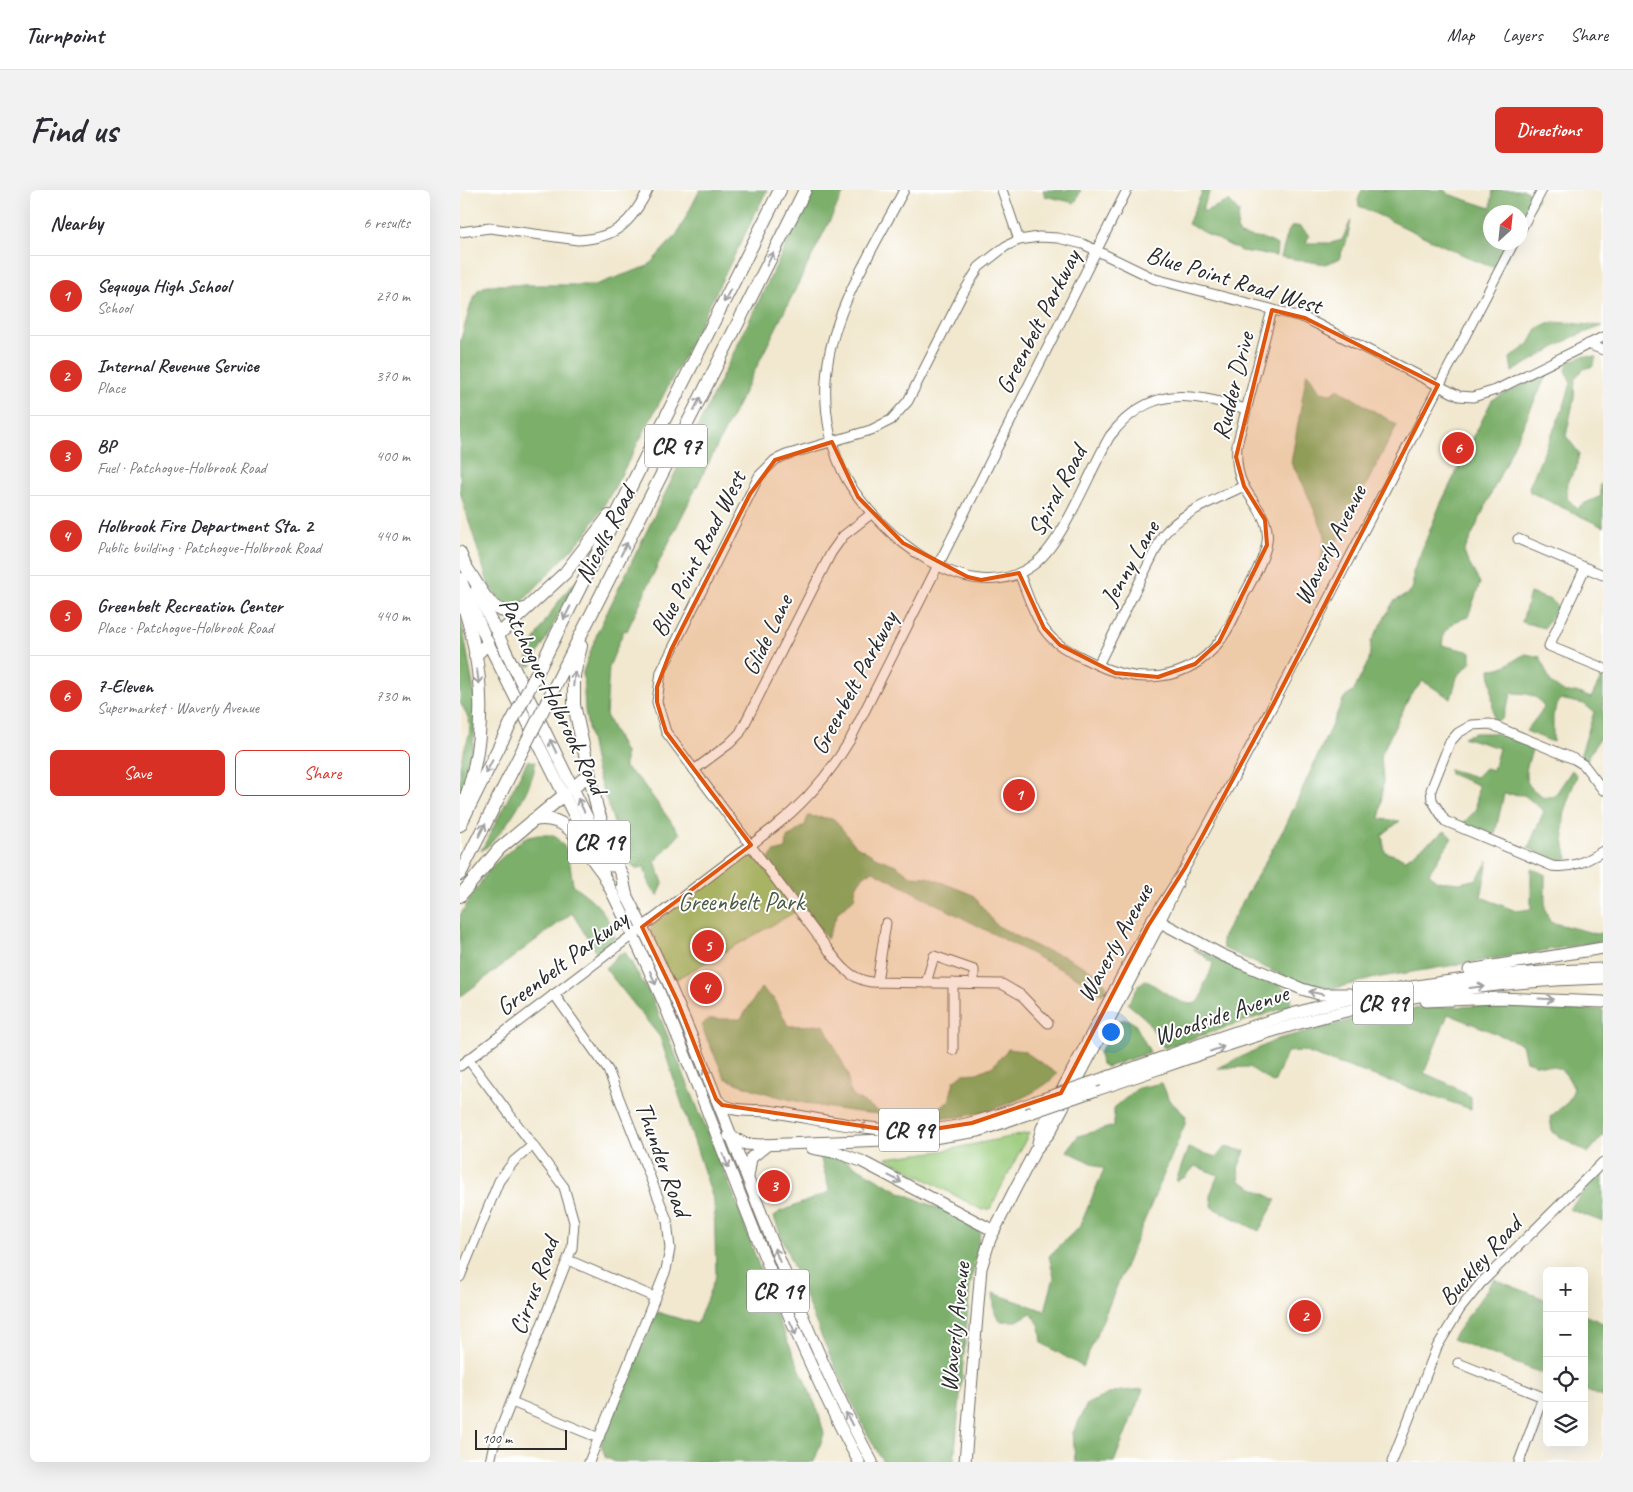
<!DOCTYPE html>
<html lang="en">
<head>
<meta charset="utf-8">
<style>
	body { margin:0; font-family:Caveat,sans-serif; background:#f2f2f3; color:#2b2b33 }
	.controls { position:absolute; right:15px; bottom:15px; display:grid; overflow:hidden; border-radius:8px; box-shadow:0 5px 20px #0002 }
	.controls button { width:45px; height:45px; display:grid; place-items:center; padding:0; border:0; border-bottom:1px solid #e1e1e2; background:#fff; color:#2b2b33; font:25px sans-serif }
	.compass { position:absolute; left:1023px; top:15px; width:45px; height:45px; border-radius:50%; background:#fff; box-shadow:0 5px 20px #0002; rotate:27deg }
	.scale { position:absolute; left:15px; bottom:12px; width:92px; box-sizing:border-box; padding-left:5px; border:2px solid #2b2b2b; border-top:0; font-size:14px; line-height:18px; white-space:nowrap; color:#2b2b2b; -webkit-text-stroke:4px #fff; paint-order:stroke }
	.you { position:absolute; left:650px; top:841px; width:18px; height:18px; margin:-12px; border:4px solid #fff; border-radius:50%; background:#1a73e8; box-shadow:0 0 0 8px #1a73e833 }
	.badge { display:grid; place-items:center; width:32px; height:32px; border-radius:50%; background:#d93025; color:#fff; font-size:16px; font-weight:700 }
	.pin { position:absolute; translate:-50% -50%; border:2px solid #fff; box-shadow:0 1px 5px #0006 }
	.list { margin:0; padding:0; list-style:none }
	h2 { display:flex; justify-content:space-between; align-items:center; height:65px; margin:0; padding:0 20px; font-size:21px }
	h2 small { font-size:16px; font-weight:400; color:#7c7c81 }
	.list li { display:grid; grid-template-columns:32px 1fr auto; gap:15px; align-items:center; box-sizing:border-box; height:80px; padding:0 20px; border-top:1px solid #e1e1e2 }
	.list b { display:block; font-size:19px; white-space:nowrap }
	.list p { margin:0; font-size:16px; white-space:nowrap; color:#7c7c81 }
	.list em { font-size:16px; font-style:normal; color:#7c7c81 }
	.actions { display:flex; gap:10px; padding:15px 20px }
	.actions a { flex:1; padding:11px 0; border:1px solid #d93025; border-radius:8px; text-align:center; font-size:18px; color:#d93025 }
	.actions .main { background:#d93025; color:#fff }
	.icon { flex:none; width:28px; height:28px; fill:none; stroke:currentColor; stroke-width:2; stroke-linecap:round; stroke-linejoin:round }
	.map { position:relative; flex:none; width:1143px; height:1272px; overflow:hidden; border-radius:8px }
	header { display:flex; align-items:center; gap:30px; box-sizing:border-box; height:70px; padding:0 25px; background:#fff; border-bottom:1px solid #e1e1e2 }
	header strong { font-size:24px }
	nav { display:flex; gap:28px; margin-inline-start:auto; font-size:18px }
	.intro { display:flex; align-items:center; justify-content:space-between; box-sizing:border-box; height:120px; padding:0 30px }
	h1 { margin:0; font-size:35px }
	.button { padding:12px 22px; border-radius:8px; background:#d93025; color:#fff; font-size:18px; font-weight:700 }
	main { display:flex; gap:30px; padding:0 30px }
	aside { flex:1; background:#fff; border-radius:8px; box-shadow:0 5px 20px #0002 }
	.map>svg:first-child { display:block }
	.green { fill:#9acb7a; stroke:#627b52 }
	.forest { fill:#7baf6a; stroke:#536d4a }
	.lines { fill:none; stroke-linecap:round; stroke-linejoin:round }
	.minor-casing { stroke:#706d64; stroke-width:11 }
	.major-casing { stroke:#706d64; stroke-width:13 }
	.highway-casing { stroke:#706d64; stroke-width:14 }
	.minor { stroke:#fff; stroke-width:9 }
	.major { stroke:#fff; stroke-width:11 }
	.highway { stroke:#fff; stroke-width:12 }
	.major-bridge-casing { stroke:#706d64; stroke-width:13; stroke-linecap:butt }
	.highway-bridge-casing { stroke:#706d64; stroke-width:14; stroke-linecap:butt }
	.major-bridge { stroke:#fff; stroke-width:11 }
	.highway-bridge { stroke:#fff; stroke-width:12 }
	.oneway { stroke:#a0a0a0 }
	.marked { fill:#df570e; fill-opacity:0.2; stroke:#df570e; stroke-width:4; stroke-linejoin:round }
	.labels { text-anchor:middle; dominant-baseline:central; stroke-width:4; stroke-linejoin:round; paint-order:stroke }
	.shield { fill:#fff; stroke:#6b6b6b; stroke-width:1 }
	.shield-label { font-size:24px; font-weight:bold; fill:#2b2b2b }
	.street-label { font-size:25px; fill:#2b2b2b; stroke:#fff }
	.park-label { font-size:25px; fill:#4c5b43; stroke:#fff }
</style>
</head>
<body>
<header>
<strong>Turnpoint</strong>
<nav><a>Map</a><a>Layers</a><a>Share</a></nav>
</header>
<div class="intro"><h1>Find us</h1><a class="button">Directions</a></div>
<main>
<aside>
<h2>Nearby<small>6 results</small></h2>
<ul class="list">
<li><span class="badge">1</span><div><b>Sequoya High School</b><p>School</p></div><em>270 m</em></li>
<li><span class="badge">2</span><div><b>Internal Revenue Service</b><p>Place</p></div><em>370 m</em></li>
<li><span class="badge">3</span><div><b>BP</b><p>Fuel · Patchogue-Holbrook Road</p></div><em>400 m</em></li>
<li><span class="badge">4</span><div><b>Holbrook Fire Department Sta. 2</b><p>Public building · Patchogue-Holbrook Road</p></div><em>440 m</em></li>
<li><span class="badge">5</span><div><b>Greenbelt Recreation Center</b><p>Place · Patchogue-Holbrook Road</p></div><em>440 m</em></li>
<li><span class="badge">6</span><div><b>7-Eleven</b><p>Supermarket · Waverly Avenue</p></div><em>730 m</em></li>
</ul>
<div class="actions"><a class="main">Save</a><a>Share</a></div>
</aside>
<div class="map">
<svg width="1143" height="1272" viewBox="0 0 1143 1272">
	<rect width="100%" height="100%" fill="#fff"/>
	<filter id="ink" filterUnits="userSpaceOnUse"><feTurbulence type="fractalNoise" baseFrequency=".02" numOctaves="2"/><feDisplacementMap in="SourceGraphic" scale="10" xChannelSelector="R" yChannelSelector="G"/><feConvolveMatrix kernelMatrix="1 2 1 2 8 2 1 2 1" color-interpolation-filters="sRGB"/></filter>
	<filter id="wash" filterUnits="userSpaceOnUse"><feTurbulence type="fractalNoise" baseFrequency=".0096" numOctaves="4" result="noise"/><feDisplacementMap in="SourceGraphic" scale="20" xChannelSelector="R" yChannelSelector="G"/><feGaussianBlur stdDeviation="1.12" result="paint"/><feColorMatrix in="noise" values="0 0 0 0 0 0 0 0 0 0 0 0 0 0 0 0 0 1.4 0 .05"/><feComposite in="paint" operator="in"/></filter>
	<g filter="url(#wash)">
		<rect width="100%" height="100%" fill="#f1e8cf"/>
		<!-- green -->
		<g class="green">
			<path d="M292,660L335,722L211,792L190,740L196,731Z"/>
			<path d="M569,943L530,1019L522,1020L426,968L481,961Z"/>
		</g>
		<!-- forest -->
		<g class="forest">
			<path d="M240,0H307L221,172L152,302L126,344L61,413L51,415L41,411L29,396L0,302V152L11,114L18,100L28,95H135L188,76L217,44Z"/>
			<path d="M353,0H385L200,370L167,441L164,440L149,477L146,525L165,563V578L181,591L220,644L195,671L203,693L198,706L191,698L184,678L177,679L167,671L136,580L125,521L123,482L138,441Z"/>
			<path d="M583,0H621L615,13L585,6Z"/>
			<path d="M743,0H751L743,16V22L769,11L779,22L777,39L780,45C791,48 808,48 817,55L816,66L781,61L728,34Z"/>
			<path d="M902,0H985L988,4L1031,18L1033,0H1064L1078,8L1061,41L1060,22H1030V52L1054,53L1040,80L1014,70L899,16L898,10Z"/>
			<path d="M891,30L888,46L879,69L865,74L821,67L828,42L832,36C840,35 844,39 849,46L846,53H871L882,50Z"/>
			<path d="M1093,132L1143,136L1113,147L1052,182L1050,168L1069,154L1078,138Z"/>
			<path d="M1123,166L1136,167L1133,176L1124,179L1115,188L1114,208L1106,246L1119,263L1116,280L1108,290L1107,308L1118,319L1121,315L1141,306L1140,295L1143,293V337L1070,302L1069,297L1104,216L1111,193L1106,180L1108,172Z"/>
			<path d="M847,182L861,202L872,204L878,199L937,235L876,353L850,413L860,377L865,345L843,294L831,273Z"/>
			<path d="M1088,182L1004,362L1007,370L1020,393L1008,427L996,431L984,442L982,455L1011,462V472L997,487L991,509L963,491L950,506L921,565L923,590L920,629L940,631L922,645L925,662L946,669L985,641L992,648L969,683L977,691L1000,693L1017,689L1028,671L1021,707L1056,721L1071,719V679L1085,684V719L1090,732L1137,744L1143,742V751L915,788L872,799H859L841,794L763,758L762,748L826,635L884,508L893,502L909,470L911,452L934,411L946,405L953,397V382L980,315L1032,210Z"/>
			<path d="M119,388L71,476L66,475C71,449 99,407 119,388Z"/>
			<path d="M1070,403L1091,410L1098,418L1084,438L1062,432Z"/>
			<path d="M0,422L17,519L12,566L0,608C0,597 0,586 0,576C4,548 20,542 0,513Z"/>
			<path d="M1066,464L1080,467L1091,493L1105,503L1116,502L1131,508L1143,484V542L1127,570L1120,567L1134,522L1124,514L1100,509L1093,525V552L1066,541L1084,518C1079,504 1065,503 1052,503L1042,529L1034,531L1030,479C1046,479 1052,470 1066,464Z"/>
			<path d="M1015,543H1035L1073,557C1065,583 1058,593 1086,608L1096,604L1112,580L1117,586C1104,618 1099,635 1108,669L1093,670L1068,658L1084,621L1064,605L1044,604L1035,644L1002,634L1016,620L1018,595L990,584L989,579L1016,587L1025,578L1033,580L1039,558L1003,547Z"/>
			<path d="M68,570L75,572C76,594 40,650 21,661Z"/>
			<path d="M348,626L374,629L395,655L417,668L436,675L451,686L468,687L513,705L536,735L581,759L604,766L636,783L647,796L642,805L627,793L413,681C400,686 395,696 394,709L378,722L367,749L308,670L314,662L326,659L327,648L345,635Z"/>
			<path d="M78,645H94L108,661L113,695C137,713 146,720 155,748L138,765L112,723L0,807V725L29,679L64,648Z"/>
			<path d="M733,758L818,794L832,805L830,816L704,858L686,829L668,814L678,796L685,790C697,795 733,829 742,806C744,803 743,798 744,795C748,787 751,782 753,773Z"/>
			<path d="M165,762L192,808L275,1008L314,1120L358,1221L364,1244L354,1272H155L145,1267L141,1254L197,1122L237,1134L256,1085L254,1012L200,847L145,778L159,764Z"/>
			<path d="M301,798L315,810L328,836L364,835L388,884L389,898L393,906L423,924C377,922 306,907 265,888L241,836L248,829H281Z"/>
			<path d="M1017,816L1143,820V945L1128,963L1092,942L1090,927L1108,912L1114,899C1100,868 1093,881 1066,871L1062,854L988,824L964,883L989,894L1011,907V919L842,861L827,862L814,893L789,877L758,878L818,849L882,833L917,820Z"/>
			<path d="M667,829L675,834L690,862L647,877L641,874L639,863L658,831Z"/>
			<path d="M548,859L564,861L597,884C580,905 526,924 498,927C483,929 467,927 451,927L484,915L489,911L494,891L503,884L517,883L533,876Z"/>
			<path d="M702,893L709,910L726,926L725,934L623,1177L582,1153L580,1136L571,1123L557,1131H540L535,1123L533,1103L585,1121L594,1087L589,1066L620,1036L644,979L607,961L618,946L654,936V918L678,898Z"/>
			<path d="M765,957L785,961L778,978L780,991L816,1010L799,1041L753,1018L750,1005L758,985L735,976L725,987L716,991L728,958L756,967Z"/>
			<path d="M360,966L384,970L440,1002L515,1034L520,1043L510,1098L494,1272H423C379,1194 346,1111 314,1027L319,1022L370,1002Z"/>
			<path d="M1143,981V1032L1109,1019Z"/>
			<path d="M1034,1089L1087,1110V1185L992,1149Z"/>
			<path d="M1124,1125L1143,1133V1207L1124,1200Z"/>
			<path d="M683,1199L654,1272H615L613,1243L627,1214L653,1202Z"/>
		</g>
	</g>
	<g filter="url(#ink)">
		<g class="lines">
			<!-- minor casing -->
			<g class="minor-casing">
				<g id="minor">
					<path d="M444,0C414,58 369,124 366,191C364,223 371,262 387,290C419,344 509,422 573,375C603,354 630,280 650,246C691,194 729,203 786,219"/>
					<path d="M542,0L559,50"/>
					<path d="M1060,41L1082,0"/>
					<path d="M0,42L30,38L118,50C156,48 171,33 188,0"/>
					<path d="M1128,154L1143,160"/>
					<path d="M1058,349L1143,385"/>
					<path d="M1125,378L1089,456L1143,478"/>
					<path d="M559,383C567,402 572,422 584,439C595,456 615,464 633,473C677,495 727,493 759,452C770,438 777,421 784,405C792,390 802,374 806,357C813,331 794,315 783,295C777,282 776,269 777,255L812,120"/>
					<path d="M638,475L703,345C723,321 757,309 784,296"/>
					<path d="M234,580L269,554L280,543L371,363L383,346L411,324"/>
					<path d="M1143,600L1124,575L1114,569L1030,534L1012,535L998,543L990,552L971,600L972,610L985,631L1092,676C1112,679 1126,671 1143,661"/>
					<path d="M693,728L725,678L814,513L1054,52"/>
					<path d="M700,732L718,694"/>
					<path d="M417,792L426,733"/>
					<path d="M466,793L474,766L514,780V792"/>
					<path d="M94,804L148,880L207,1030L210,1059L206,1080L129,1272"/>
					<path d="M588,833L561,805L542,794L411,792C388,789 377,771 364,754L206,542L197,512L201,482L299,286L315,270L326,265L411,240L431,230L448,211L502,105L519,77L546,56L559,50L579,47L598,48L623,54L695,89L845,128L999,206L1013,207L1036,200L1143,147"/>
					<path d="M493,860V793"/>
					<path d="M8,869L104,997L114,1032L112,1058L33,1258L30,1272"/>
					<path d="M0,876L313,638C345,613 369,585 390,550L667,0"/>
					<path d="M108,1070L194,1107"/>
					<path d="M0,1087L39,991L54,971L73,955"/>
					<path d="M998,1173L1083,1207L1059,1272"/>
					<path d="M52,1212L139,1248"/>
					<path d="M932,1272L977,1157L1000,1119L1021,1093L1143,972"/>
				</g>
			</g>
			<!-- major casing -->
			<g class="major-casing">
				<g id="major">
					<path d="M0,362L10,386"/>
					<path d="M0,388L28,453L131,659"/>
					<path d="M16,400L151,676"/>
					<path d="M139,676C162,722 185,768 205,816C269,968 320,1126 399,1272"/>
					<path d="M162,697C260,882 312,1088 412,1272"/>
					<path d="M1009,780L1143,758"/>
					<path d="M966,811L1038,808L1143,812"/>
					<path d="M639,890C703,868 767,843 832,824C934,794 1038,782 1143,779"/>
					<path d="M633,901C694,881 754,858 816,840C922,808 1032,791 1143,788"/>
					<path d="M257,910C272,925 295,918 315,922C365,930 415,943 466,940C504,938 539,925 574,912"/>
					<path d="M269,946L286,954L301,955L473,948L518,941L567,924"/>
					<path d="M578,953L582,938L693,728L762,765L842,799L859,804H890"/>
					<path d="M352,958L379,963L401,971L534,1041"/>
					<path d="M288,987L291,968L307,955"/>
					<path d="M505,1272L521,1078L530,1049L554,1001L576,959L590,942L700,732"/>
				</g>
			</g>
			<!-- highway casing -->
			<g class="highway-casing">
				<g id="highway">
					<path d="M6,377C22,399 31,432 64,419"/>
					<path d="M0,405C25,476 29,552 0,623"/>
					<path d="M38,445L105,383L149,326"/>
					<path d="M121,456L114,485V515L137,618L151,661L162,686L166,705"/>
					<path d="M15,466L28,453"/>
					<path d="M75,487L320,0"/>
					<path d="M87,512L345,0"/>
					<path d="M113,598L129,584"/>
					<path d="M73,630C112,622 122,659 143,683"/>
					<path d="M0,635L51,533"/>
					<path d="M0,684L64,557"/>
					<path d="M0,706L39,659L104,605"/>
				</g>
			</g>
			<!-- minor -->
			<use href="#minor" class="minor"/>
			<!-- major -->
			<use href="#major" class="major"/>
			<!-- highway -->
			<use href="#highway" class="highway"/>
			<!-- major-bridge casing -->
			<g class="major-bridge-casing">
				<g id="major-bridge">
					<path d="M574,912L639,890"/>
					<path d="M567,924L633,901"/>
				</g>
			</g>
			<!-- highway-bridge casing -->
			<g class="highway-bridge-casing">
				<g id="highway-bridge">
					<path d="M51,533L75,487"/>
					<path d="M64,557L87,512"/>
				</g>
			</g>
			<!-- major-bridge -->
			<use href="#major-bridge" class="major-bridge"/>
			<!-- highway-bridge -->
			<use href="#highway-bridge" class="highway-bridge"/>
		</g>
		<!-- one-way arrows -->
		<defs><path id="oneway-shaft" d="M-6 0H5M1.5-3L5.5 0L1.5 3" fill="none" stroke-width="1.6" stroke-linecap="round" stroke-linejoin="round" transform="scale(1.25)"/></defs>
		<g class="oneway">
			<use href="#oneway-shaft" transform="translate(310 69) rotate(-63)"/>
			<use href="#oneway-shaft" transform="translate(267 106) rotate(117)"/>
			<use href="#oneway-shaft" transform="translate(237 214) rotate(-63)"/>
			<use href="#oneway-shaft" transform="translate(164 359) rotate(-63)"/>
			<use href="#oneway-shaft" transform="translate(107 423) rotate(117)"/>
			<use href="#oneway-shaft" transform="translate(18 487) rotate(82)"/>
			<use href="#oneway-shaft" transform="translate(114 489) rotate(-84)"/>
			<use href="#oneway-shaft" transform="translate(93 556) rotate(-116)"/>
			<use href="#oneway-shaft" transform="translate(29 577) rotate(117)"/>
			<use href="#oneway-shaft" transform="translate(121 615) rotate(-116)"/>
			<use href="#oneway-shaft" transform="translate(22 640) rotate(-63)"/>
			<use href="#oneway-shaft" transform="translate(193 788) rotate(66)"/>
			<use href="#oneway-shaft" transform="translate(1017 797) rotate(-7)"/>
			<use href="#oneway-shaft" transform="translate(856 803) rotate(-169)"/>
			<use href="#oneway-shaft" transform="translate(1086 809) rotate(3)"/>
			<use href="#oneway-shaft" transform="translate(757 859) rotate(-19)"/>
			<use href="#oneway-shaft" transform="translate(247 885) rotate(-111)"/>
			<use href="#oneway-shaft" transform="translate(407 937) rotate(-172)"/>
			<use href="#oneway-shaft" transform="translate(266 971) rotate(68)"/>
			<use href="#oneway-shaft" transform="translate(435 989) rotate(28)"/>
			<use href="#oneway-shaft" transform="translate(317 1065) rotate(-111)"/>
			<use href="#oneway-shaft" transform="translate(333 1138) rotate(66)"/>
			<use href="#oneway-shaft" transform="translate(389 1229) rotate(-117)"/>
		</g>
	</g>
	<!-- marked area -->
	<path class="marked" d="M812,120L845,128L978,195L814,513L725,678L688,736L601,903L512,933L468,940L422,939L262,915L256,909L217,810L182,737L291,655L206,542L197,512V497L211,460L290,304L315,270L372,252L398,307L443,353L508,387L521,390L559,383L584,438L600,455L655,483L698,487L735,474L759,452L807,355L805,330L784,296L776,267Z"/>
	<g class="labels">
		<!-- shield labels -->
		<g class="shield">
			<rect x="185" y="234.5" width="62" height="43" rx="4"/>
			<rect x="108" y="630.5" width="62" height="43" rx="4"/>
			<rect x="893" y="791.5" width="60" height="43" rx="4"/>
			<rect x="419" y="918.5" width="60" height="43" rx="4"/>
			<rect x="287" y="1079.5" width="62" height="43" rx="4"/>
		</g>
		<g class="shield-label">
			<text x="216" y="256">CR 97</text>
			<text x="139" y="652">CR 19</text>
			<text x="923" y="813">CR 99</text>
			<text x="449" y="940">CR 99</text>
			<text x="318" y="1101">CR 19</text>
		</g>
		<!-- street labels -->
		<g class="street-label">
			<text transform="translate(774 90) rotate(17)">Blue Point Road West</text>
			<text transform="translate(578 132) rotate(-63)">Greenbelt Parkway</text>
			<text transform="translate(773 196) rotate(-76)">Rudder Drive</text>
			<text transform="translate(597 301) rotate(-62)">Spiral Road</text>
			<text transform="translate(145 345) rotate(-63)">Nicolls Road</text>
			<text transform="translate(870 355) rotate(-63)">Waverly Avenue</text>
			<text transform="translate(238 364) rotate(-63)">Blue Point Road West</text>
			<text transform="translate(670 373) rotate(-60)">Jenny Lane</text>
			<text transform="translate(307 445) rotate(-64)">Glide Lane</text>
			<text transform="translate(394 493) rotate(-62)">Greenbelt Parkway</text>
			<text transform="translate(93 506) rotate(64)">Patchogue-Holbrook Road</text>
			<text transform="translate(655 753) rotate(-61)">Waverly Avenue</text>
			<text transform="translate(102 773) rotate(-37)">Greenbelt Parkway</text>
			<text transform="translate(761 825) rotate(-19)">Woodside Avenue</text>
			<text transform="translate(203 969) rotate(70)">Thunder Road</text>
			<text transform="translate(1020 1071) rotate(-48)">Buckley Road</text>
			<text transform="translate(74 1096) rotate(-70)">Cirrus Road</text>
			<text transform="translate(495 1137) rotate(-84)">Waverly Avenue</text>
		</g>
		<!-- park labels -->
		<g class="park-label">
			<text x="281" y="712">Greenbelt Park</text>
		</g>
	</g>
</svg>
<div class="controls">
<button>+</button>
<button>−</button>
<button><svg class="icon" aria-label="locate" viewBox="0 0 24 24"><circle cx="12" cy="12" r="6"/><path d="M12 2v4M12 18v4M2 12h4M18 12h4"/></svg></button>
<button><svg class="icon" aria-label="layers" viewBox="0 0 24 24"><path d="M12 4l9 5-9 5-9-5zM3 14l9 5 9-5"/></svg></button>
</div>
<svg class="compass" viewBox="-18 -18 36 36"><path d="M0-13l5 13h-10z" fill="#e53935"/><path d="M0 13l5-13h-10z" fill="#7c7c81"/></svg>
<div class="scale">100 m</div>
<div class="you"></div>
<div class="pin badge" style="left:559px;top:605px">1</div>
<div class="pin badge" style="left:845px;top:1126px">2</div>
<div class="pin badge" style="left:314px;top:996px">3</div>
<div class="pin badge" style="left:246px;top:798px">4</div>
<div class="pin badge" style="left:248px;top:756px">5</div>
<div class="pin badge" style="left:998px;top:258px">6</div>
</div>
</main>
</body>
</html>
